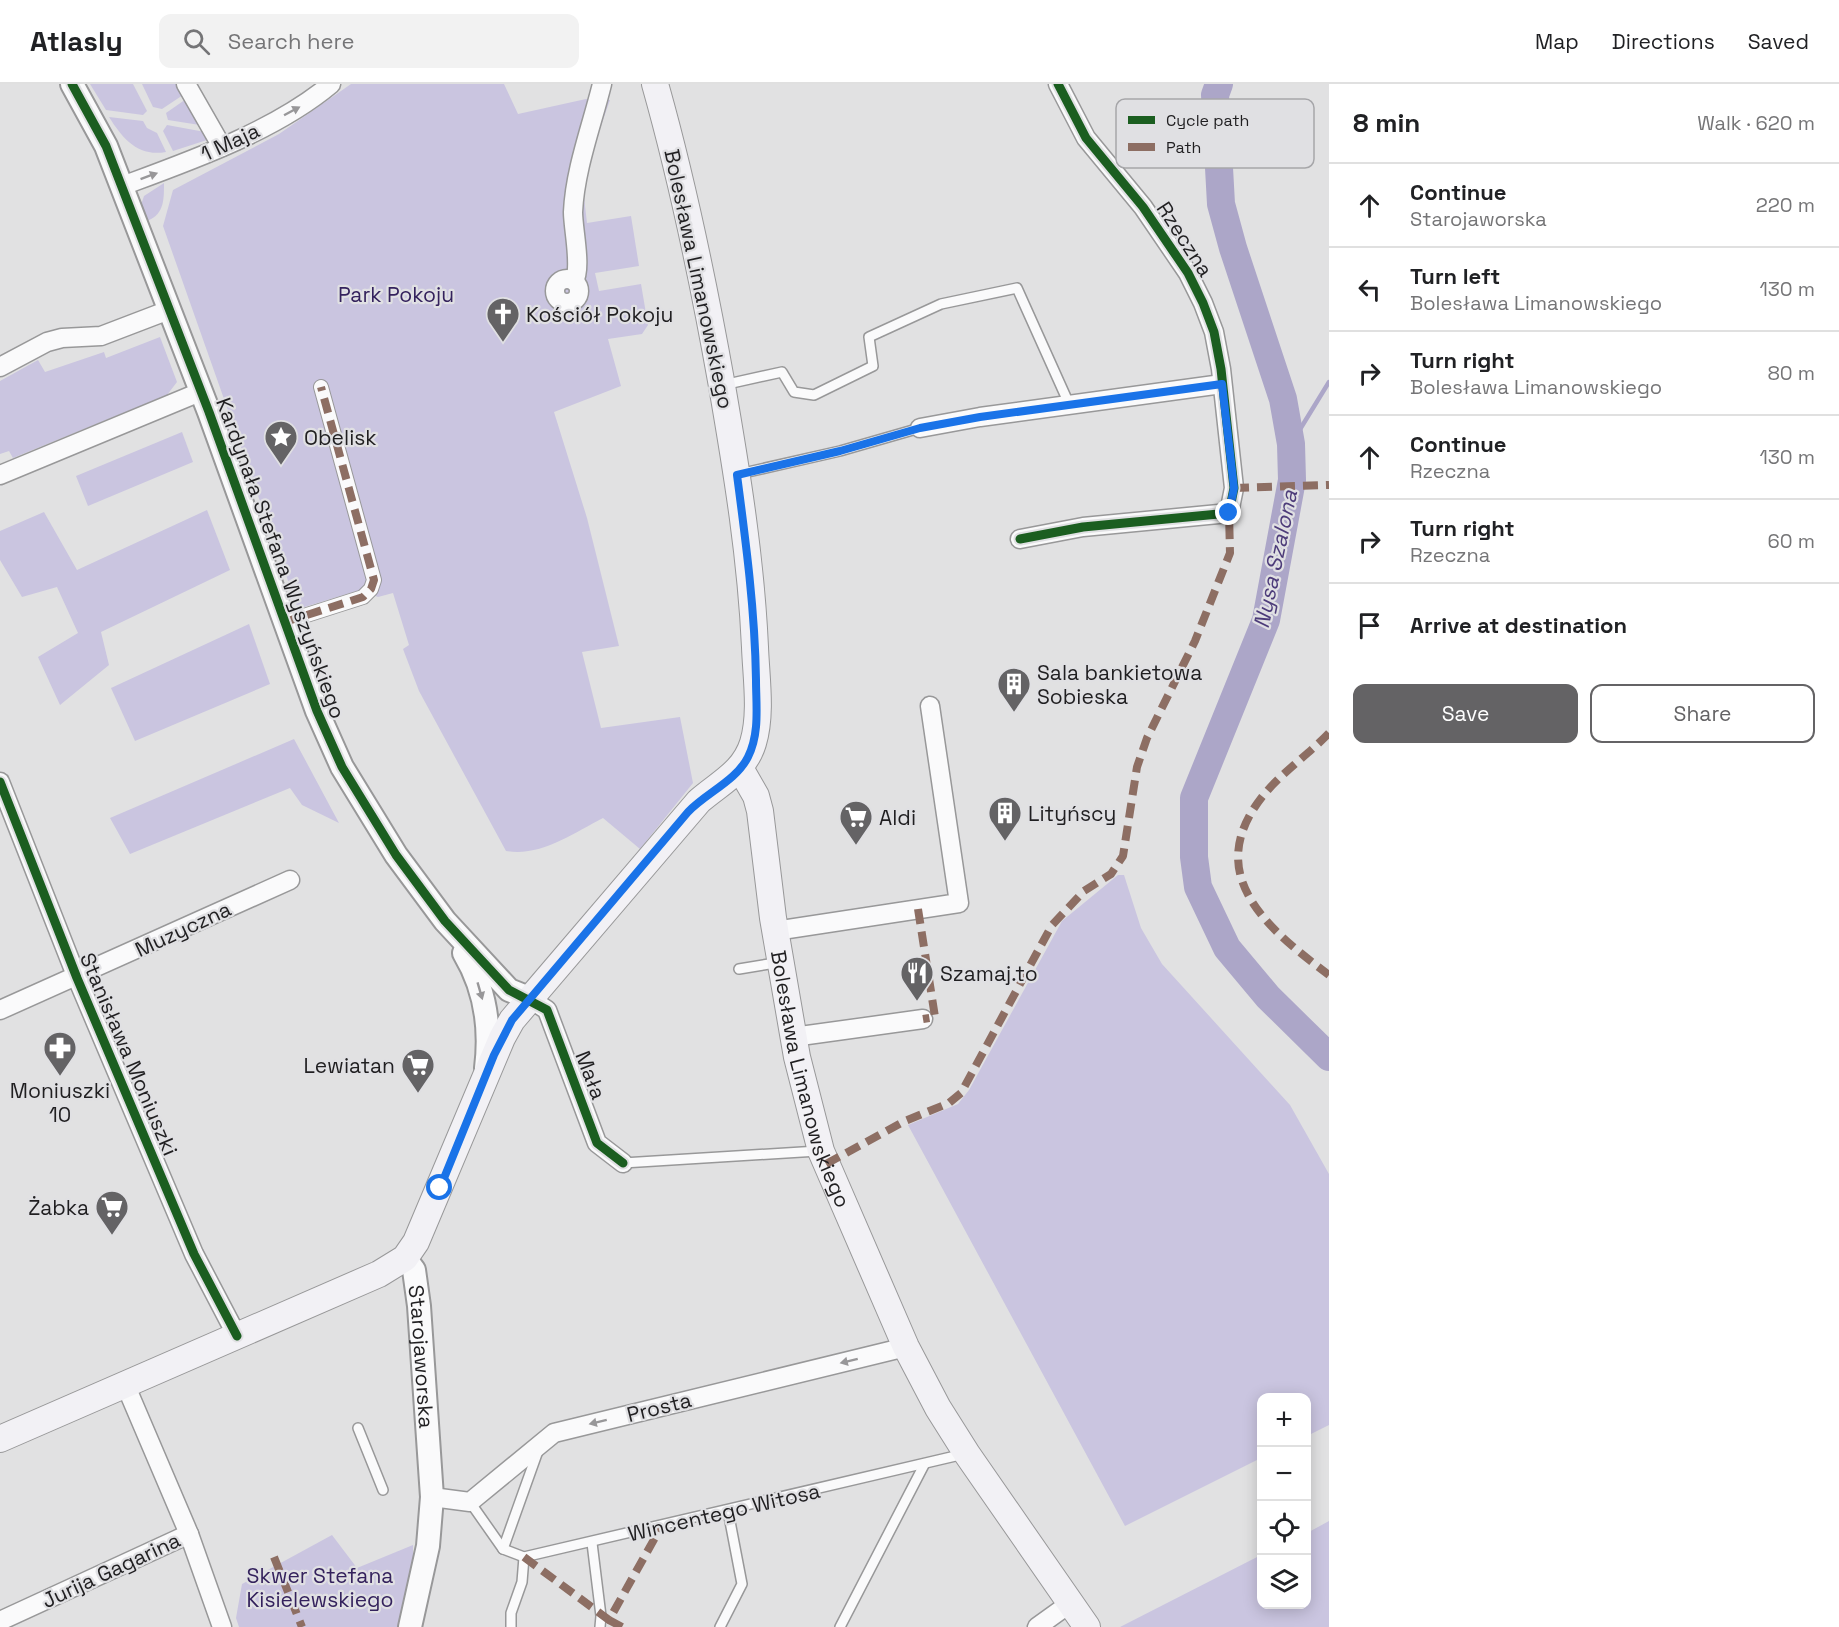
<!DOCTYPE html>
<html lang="en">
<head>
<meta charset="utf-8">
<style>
	body { margin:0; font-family:"Space Grotesk",sans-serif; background:#f2f2f2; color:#202124 }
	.controls { position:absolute; right:18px; bottom:18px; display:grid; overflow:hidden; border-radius:12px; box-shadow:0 3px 15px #0003 }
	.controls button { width:54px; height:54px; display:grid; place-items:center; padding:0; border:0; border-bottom:2px solid #e0e0e0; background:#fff; color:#202124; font:30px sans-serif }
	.stop { position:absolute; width:18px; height:18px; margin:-14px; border:4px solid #1a73e8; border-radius:50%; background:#fff }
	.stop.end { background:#1a73e8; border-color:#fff; box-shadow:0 2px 6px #0008 }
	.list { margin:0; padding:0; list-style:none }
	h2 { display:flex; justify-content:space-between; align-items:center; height:78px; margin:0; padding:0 24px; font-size:26px }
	h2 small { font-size:20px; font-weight:400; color:#757577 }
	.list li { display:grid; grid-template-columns:39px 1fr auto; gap:18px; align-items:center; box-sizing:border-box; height:84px; padding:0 24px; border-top:2px solid #e0e0e0 }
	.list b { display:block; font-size:22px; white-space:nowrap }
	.list p { margin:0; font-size:20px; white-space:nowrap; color:#757577 }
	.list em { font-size:20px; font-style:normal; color:#757577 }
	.actions { display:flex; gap:12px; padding:18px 24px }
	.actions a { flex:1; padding:14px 0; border:2px solid #646365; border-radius:12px; text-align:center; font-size:21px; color:#646365 }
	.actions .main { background:#646365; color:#fff }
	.icon { flex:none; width:33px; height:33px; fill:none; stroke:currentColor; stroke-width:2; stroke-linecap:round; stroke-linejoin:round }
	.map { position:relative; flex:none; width:1329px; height:1543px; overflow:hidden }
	header { display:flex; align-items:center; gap:36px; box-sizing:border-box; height:84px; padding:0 30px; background:#fff; border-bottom:2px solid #e0e0e0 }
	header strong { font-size:28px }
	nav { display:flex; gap:33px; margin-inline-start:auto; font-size:21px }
	.search { width:420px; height:54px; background:#f2f2f2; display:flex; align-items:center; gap:15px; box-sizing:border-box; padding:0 21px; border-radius:12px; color:#757577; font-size:22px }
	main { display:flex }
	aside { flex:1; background:#fff }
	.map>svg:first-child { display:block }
	.green { fill:#cac5e0 }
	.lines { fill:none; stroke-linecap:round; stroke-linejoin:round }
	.stream { stroke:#aca6c8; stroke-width:4.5 }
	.river { stroke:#aca6c8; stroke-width:28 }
	.service-casing { stroke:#989899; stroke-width:12 }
	.pedestrian-casing { stroke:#989899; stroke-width:16 }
	.minor-casing { stroke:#989899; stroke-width:21 }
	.tertiary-casing { stroke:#989899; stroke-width:26 }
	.secondary-casing { stroke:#989899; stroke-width:28 }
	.service { stroke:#fafafb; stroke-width:9 }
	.pedestrian { stroke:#fafafb; stroke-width:14 }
	.minor { stroke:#fafafb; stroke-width:18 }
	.tertiary { stroke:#fafafb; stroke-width:22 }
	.secondary { stroke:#f2f1f5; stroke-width:26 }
	.quiet { stroke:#8d6e63; stroke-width:8; stroke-dasharray:15 8; stroke-linecap:butt }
	.cycleway-casing { stroke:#e0e0e3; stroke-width:13 }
	.cycleway { stroke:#1b5e20; stroke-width:9 }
	.oneway { fill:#989799 }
	.route { stroke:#1a73e8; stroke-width:8 }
	.labels { text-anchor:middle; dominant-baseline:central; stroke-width:4.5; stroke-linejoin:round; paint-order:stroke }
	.street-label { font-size:21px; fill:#201f21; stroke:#e0e0e3 }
	.park-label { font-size:21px; fill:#34225d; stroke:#e0e0e3 }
	.poi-label { font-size:21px; fill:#201f21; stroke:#e0e0e3; text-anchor:start }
	.water-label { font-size:22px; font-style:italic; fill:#4d3c7a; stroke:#e0e0e3 }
	.key { fill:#e0e0e3; stroke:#a6a6a9; stroke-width:1.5 }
	.key-label { font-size:16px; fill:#201f21 }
</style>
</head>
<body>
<header>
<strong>Atlasly</strong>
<div class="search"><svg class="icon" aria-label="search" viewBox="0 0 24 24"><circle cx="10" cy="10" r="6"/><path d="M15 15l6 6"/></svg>Search here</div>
<nav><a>Map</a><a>Directions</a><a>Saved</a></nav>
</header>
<main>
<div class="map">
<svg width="1329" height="1543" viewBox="0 0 1329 1543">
	<rect width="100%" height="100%" fill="#e1e1e2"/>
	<!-- green -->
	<g class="green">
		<path d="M90,0H133L147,27L143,31L106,26Z"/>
		<path d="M142,0H181L186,9L162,25L153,23Z"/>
		<path d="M351,0H504L518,30L586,15L610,16L582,96L587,139L631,132L639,182L595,189L599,207L641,200L648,241L642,250L608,255L621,302L554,328L587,434L619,562L582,568L601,644L680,633L693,699L640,765L603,734C572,750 540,773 506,767L419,607L403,565L409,561L393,509L378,513L360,506L298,525L163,142L173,106L279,50Z"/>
		<path d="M189,13L206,42L168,36L166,29Z"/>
		<path d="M109,33L143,37L147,44L157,49L166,68C138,73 123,55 109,33Z"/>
		<path d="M167,41L205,48L209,53L207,56L173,67L163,47Z"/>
		<path d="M164,99C164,117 164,132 144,138L140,124L144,112Z"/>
		<path d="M160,253L177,298L167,311L13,374L9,367L0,370V297L38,276L45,288L104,268L106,274Z"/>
		<path d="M182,348L193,378L88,422L76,392Z"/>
		<path d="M207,426L230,486L101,548L109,581L60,621L38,573L78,549L57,503L22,513L0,476V447L44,428L77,486Z"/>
		<path d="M249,540L270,600L135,657L111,604Z"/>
		<path d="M294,655L339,739L302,721L290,704L130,770L110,734Z"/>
		<path d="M1118,791H1124L1141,844L1162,880L1290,1021L1329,1090V1341L1307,1352L1306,1314H1262L1261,1374L1125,1442L908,1041L958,1020L969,1006L1062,837Z"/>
		<path d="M1329,1437V1543H1120L1261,1471L1262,1520H1306L1307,1449Z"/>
		<path d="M332,1451L357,1484L413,1461V1481L399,1543H239L236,1534L242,1500Z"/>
	</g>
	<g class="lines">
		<!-- stream -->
		<path class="stream" d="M1291,360L1329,298"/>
		<!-- river -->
		<path class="river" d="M1219,0L1215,11L1221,120L1233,164L1283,315L1291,360L1292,396L1266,536L1194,714V773L1198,803L1227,864L1268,913L1329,973"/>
		<!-- service casing -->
		<g class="service-casing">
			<g id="service">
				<path d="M723,301L782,288L794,308L814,311L873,282L869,253L941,220L1017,204L1070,322"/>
				<path d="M739,390L840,367L920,344"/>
				<path d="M739,885L769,880"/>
				<path d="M623,1079L818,1067"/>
				<path d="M358,1344L383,1406"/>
				<path d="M470,1418L503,1465L524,1473L964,1370"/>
				<path d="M592,1459L601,1532L600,1543"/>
				<path d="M503,1465L538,1367"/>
				<path d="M511,1543V1529L522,1498L524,1473"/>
				<path d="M720,1543L742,1500L728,1427"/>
				<path d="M840,1543L924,1381"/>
			</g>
		</g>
		<!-- pedestrian casing -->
		<g class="pedestrian-casing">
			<path id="pedestrian" d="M285,538L363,513L371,505L374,496L321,303"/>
		</g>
		<!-- minor casing -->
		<g class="minor-casing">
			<g id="minor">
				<path d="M186,0L222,63"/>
				<path d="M122,102C190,77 275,47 331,0"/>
				<circle cx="567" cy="207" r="12"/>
				<path d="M574,197C582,184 573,145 573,128C575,85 592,41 602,0"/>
				<path d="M0,283L47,258L62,254L101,252L169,226"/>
				<path d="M920,344L980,333L1222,300"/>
				<path d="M0,391L200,308"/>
				<path d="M1020,455L1083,443L1229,429L1234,404L1221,285L1214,248L1203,219L1188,189L1143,123L1086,54L1058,0"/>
				<path d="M0,698L77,894L194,1170L237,1252"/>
				<path d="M775,847L959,819L930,622"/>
				<path d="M529,914L547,926L597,1059L623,1079"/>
				<path d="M0,926L290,796"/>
				<path d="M793,953L923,935"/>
				<path d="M125,1300L189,1450L222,1543"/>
				<path d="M432,1413L470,1418L554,1349L906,1263"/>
				<path d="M0,1537L189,1450"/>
				<path d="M1037,1543L1069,1520"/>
			</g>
		</g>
		<!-- tertiary casing -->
		<g class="tertiary-casing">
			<g id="tertiary">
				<path d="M72,0L106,62L209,328L317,627L342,683L396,771L445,837L509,906L529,914"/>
				<path d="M464,869C485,904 491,944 486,984"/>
				<path id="s1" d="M405,1174L414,1186L419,1222L432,1413L428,1462L410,1543"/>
			</g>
		</g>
		<!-- secondary casing -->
		<g class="secondary-casing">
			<g id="secondary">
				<path id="s2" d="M740,684L756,712L760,727L773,834L797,973L821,1067L906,1263L938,1324L967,1370L1087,1543"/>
				<path d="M0,1355L379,1190L405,1174L416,1158L502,954L512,936L699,717C721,698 744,688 753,659C762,630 756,592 755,563C751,475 737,389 722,302C704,201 683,99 655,0"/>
			</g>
		</g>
		<!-- service -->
		<use href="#service" class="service"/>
		<!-- pedestrian -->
		<use href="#pedestrian" class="pedestrian"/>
		<!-- minor -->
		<use href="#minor" class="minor"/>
		<!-- tertiary -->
		<use href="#tertiary" class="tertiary"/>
		<!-- secondary -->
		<use href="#secondary" class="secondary"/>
		<!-- quiet -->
		<g class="quiet">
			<path d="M1234,404L1329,401"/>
			<path d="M285,538L363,513L371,505L374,496L321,303"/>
			<path d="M1329,649C1308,671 1281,689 1262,713C1201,791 1269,846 1329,891"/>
			<path d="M918,825L935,933L923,935"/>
			<path d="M826,1080L905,1037L949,1019L961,1009L1052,841L1084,807L1111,790L1123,772L1137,683L1147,654L1195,557L1230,469L1229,429"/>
			<path d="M274,1473L302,1543"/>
			<path d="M524,1473L609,1536L661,1443"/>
			<path d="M609,1536L622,1543"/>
		</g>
		<!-- cycleway casing -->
		<g class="cycleway-casing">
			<g id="cycleway">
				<path d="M72,0L106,62L209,328L317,627L342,683L396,771L445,837L509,906L547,926L597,1059L623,1079"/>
				<path d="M1020,455L1083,443L1229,429L1234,404L1221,285L1214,248L1203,219L1188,189L1143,123L1086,54L1058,0"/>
				<path d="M0,698L77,894L194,1170L237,1252"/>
			</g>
		</g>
		<!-- cycleway -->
		<use href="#cycleway" class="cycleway"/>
	</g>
	<!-- one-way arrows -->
	<defs><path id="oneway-solid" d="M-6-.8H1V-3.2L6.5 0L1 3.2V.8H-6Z" transform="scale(1.5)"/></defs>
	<g class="oneway">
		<use href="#oneway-solid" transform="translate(292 27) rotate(-28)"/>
		<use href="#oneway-solid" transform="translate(149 92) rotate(-20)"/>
		<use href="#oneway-solid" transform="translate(480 907) rotate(74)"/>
		<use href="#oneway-solid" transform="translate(849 1277) rotate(166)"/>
		<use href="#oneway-solid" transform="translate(598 1338) rotate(166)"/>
	</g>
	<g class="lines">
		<!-- route -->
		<path class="route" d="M440,1104L494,971L512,936L688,728C706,709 736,697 748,673C760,649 756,621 756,596C755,527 746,459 737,391L840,367L920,344L980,333L1222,300L1234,404L1229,429"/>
	</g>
	<!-- icons -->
	<defs>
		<g id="church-pin" transform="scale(1.725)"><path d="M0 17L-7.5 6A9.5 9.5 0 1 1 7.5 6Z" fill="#646365" stroke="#e0e0e3"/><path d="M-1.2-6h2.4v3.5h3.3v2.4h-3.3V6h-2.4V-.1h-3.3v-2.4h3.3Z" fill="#fff"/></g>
		<g id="sight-pin" transform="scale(1.725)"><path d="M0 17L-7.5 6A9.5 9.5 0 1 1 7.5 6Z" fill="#646365" stroke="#e0e0e3"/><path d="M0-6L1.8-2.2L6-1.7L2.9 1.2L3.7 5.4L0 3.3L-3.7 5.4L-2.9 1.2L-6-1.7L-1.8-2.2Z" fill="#fff"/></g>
		<g id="building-pin" transform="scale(1.725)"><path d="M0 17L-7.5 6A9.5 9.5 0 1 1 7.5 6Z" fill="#646365" stroke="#e0e0e3"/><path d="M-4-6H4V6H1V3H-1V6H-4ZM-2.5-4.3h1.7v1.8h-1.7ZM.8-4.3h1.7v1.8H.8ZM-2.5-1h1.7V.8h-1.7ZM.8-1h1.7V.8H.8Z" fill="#fff"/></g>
		<g id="supermarket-pin" transform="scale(1.725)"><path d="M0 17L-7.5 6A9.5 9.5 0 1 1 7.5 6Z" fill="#646365" stroke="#e0e0e3"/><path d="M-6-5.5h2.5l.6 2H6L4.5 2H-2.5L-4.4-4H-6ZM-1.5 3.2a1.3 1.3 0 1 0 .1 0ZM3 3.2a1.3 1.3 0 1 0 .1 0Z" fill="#fff"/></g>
		<g id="restaurant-pin" transform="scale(1.725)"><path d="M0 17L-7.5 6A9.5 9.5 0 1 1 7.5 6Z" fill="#646365" stroke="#e0e0e3"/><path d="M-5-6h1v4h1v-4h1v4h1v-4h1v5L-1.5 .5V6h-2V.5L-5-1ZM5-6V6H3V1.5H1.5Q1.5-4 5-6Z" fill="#fff"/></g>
		<g id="pharmacy-pin" transform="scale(1.725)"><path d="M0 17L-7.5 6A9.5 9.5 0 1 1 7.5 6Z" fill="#646365" stroke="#e0e0e3"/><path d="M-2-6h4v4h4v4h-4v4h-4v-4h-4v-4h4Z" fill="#fff"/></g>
	</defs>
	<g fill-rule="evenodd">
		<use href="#church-pin" x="503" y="230"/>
		<use href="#sight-pin" x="281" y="353"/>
		<use href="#building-pin" x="1014" y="600"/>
		<use href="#building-pin" x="1005" y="729"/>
		<use href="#supermarket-pin" x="856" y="733"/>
		<use href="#restaurant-pin" x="917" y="889"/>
		<use href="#pharmacy-pin" x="60" y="964"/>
		<use href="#supermarket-pin" x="418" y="981"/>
		<use href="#supermarket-pin" x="112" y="1123"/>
	</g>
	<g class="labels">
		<!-- street labels -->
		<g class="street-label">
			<text transform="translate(230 58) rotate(-25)">1 Maja</text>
			<text transform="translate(1185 155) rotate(57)">Rzeczna</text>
			<text transform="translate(699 195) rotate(78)">Bolesława Limanowskiego</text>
			<text transform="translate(281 474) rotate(70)">Kardynała Stefana Wyszyńskiego</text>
			<text transform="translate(183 845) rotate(-25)">Muzyczna</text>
			<text transform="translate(129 970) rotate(67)">Stanisława Moniuszki</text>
			<text transform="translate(591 991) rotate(69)">Mała</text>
			<text stroke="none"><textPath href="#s2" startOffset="321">Bolesława Limanowskiego</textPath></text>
			<text stroke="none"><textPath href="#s1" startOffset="102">Starojaworska</textPath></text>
			<text transform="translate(659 1323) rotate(-14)">Prosta</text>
			<text transform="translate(724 1428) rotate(-13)">Wincentego Witosa</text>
			<text transform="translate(111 1486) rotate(-25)">Jurija Gagarina</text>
		</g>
		<!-- park labels -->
		<g class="park-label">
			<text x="396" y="210">Park Pokoju</text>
			<text x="320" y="1491">Skwer Stefana<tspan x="320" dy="24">Kisielewskiego</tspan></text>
		</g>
		<!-- poi labels -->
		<g class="poi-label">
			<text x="526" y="230">Kościół Pokoju</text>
			<text x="304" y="353">Obelisk</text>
			<text x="1037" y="588">Sala bankietowa<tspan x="1037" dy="24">Sobieska</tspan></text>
			<text x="1028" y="729">Lityńscy</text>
			<text x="879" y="733">Aldi</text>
			<text x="940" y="889">Szamaj.to</text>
			<text x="395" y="981" text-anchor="end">Lewiatan</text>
			<text x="60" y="1006" text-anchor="middle">Moniuszki<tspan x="60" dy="24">10</tspan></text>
			<text x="89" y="1123" text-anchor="end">Żabka</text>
		</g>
		<!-- water labels -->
		<g class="water-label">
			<text transform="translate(1275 475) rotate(-78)">Nysa Szalona</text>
		</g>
	</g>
	<!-- legend -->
	<rect x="1116" y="15" width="198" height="69" rx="9" class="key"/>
	<rect x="1128" y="32" width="27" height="8" fill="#1b5e20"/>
	<rect x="1128" y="59" width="27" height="8" fill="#8d6e63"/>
	<g class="key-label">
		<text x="1166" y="42">Cycle path</text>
		<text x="1166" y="69">Path</text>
	</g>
</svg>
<div class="controls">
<button>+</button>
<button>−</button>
<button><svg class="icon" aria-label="locate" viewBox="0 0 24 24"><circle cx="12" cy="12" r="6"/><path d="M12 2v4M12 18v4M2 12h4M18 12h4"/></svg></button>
<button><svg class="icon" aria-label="layers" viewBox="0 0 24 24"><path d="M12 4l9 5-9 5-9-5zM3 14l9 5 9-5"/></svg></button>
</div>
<div class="stop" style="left:440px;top:1104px"></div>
<div class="stop end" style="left:1229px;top:429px"></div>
</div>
<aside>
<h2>8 min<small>Walk · 620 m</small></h2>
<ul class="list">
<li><svg class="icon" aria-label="ahead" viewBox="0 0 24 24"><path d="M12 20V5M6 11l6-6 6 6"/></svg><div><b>Continue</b><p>Starojaworska</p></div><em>220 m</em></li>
<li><svg class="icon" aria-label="left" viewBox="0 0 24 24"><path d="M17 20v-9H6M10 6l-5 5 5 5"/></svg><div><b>Turn left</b><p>Bolesława Limanowskiego</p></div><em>130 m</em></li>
<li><svg class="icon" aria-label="right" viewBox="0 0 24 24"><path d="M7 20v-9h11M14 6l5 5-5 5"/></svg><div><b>Turn right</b><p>Bolesława Limanowskiego</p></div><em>80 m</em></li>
<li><svg class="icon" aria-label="ahead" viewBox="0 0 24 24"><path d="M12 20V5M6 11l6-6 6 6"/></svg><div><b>Continue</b><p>Rzeczna</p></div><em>130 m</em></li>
<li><svg class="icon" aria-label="right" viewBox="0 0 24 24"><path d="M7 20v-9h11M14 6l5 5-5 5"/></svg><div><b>Turn right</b><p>Rzeczna</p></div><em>60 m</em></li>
<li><svg class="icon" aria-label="arrive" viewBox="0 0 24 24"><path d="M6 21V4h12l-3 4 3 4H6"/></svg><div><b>Arrive at destination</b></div></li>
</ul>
<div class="actions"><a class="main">Save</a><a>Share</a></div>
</aside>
</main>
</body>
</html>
